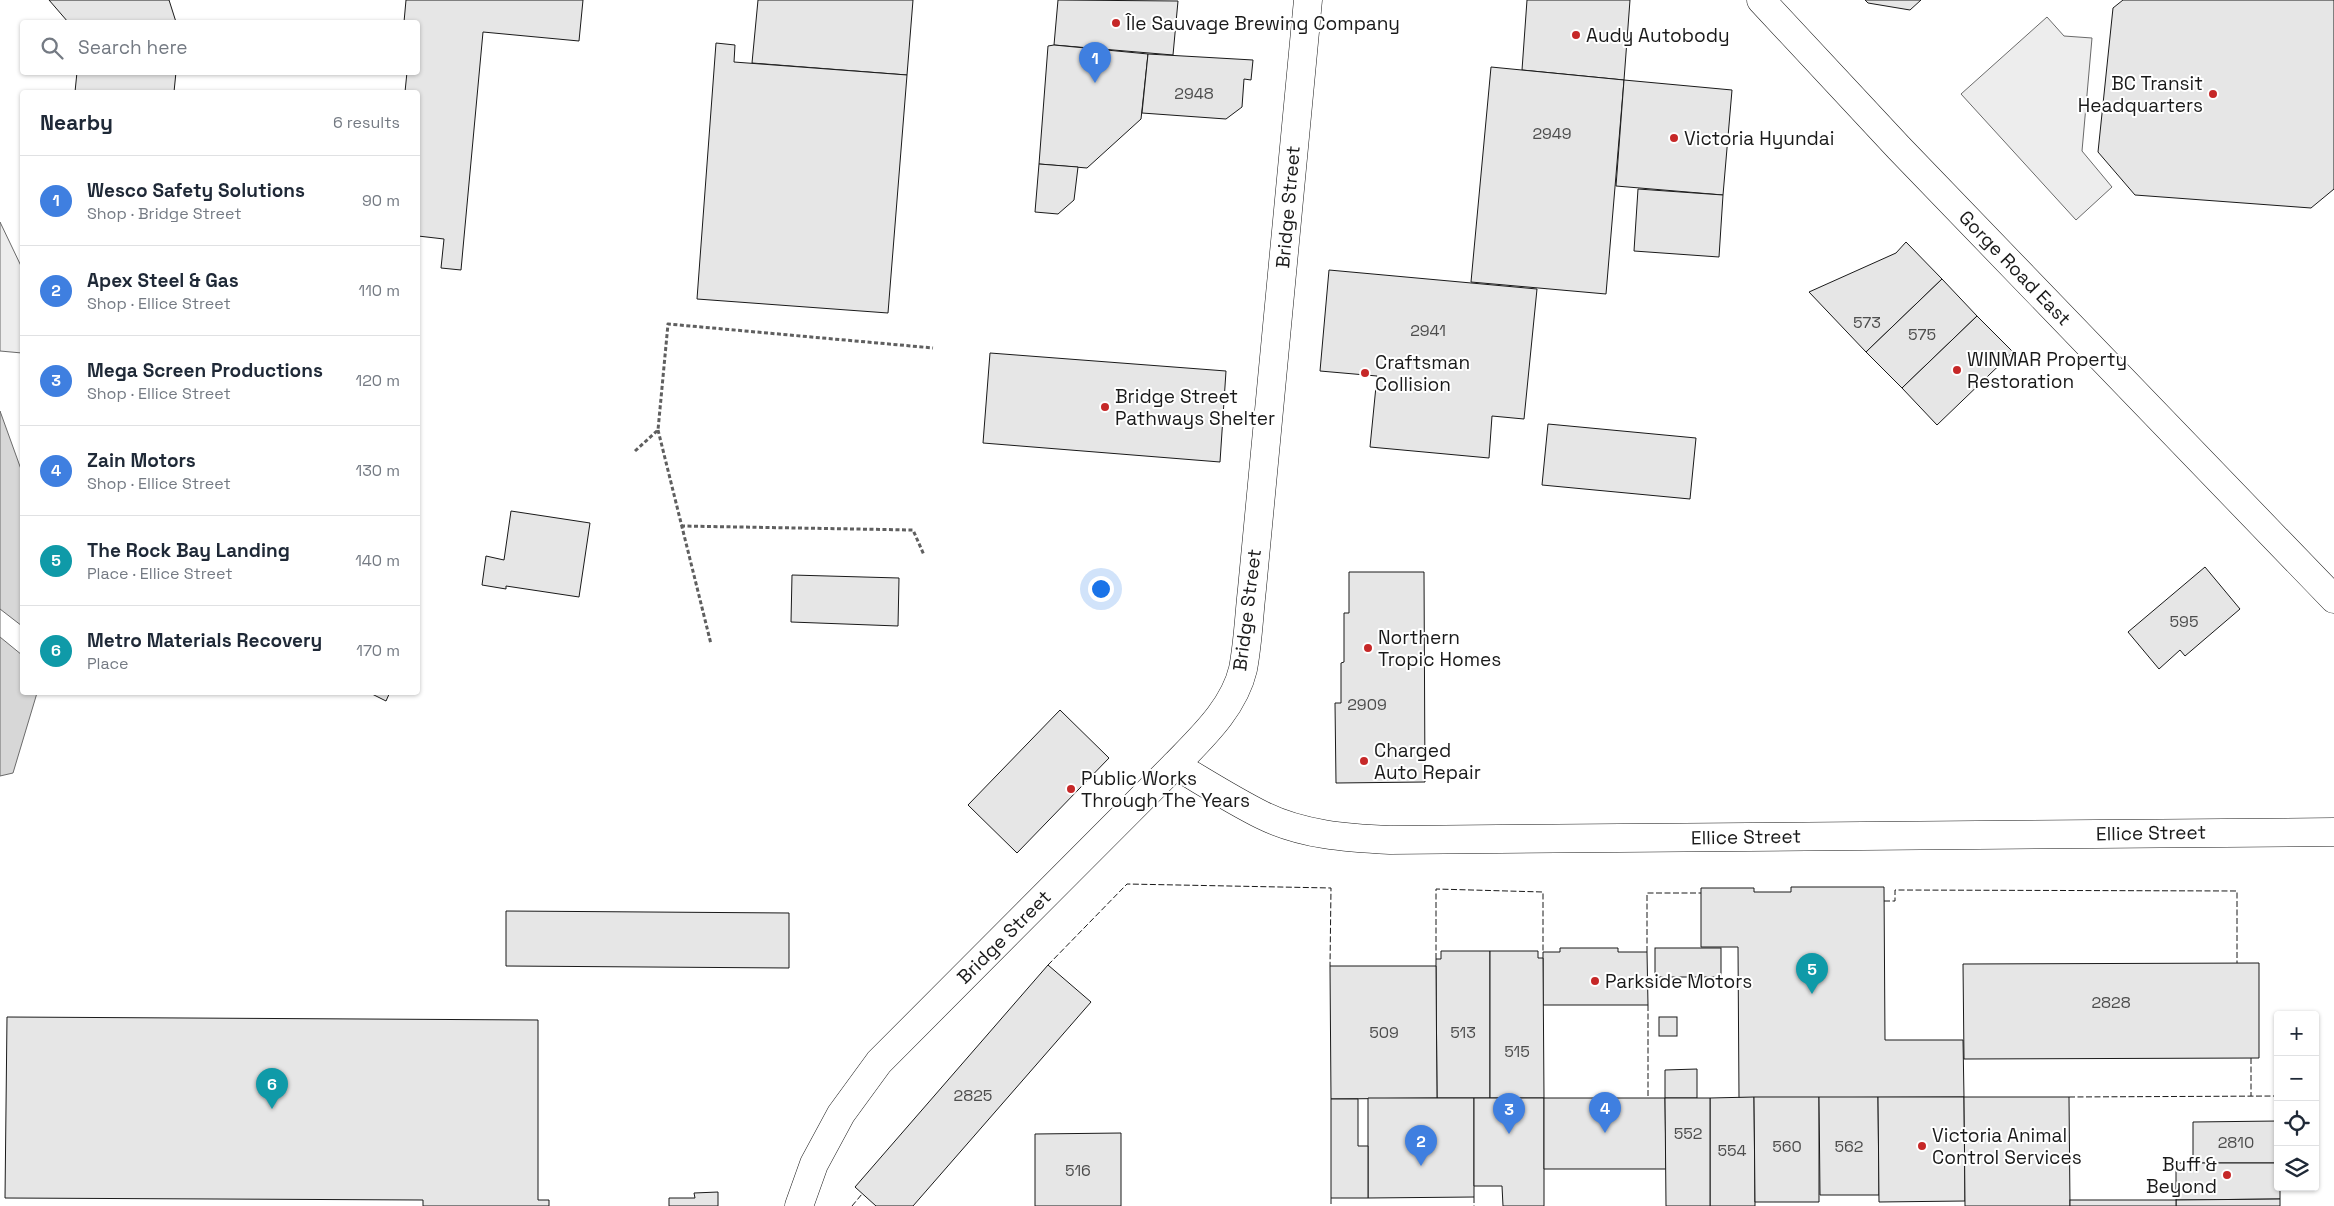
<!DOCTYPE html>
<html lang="en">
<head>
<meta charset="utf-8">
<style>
	body { margin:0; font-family:"Space Grotesk",sans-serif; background:#f6f6f7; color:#1f2937 }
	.controls { position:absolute; right:15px; bottom:15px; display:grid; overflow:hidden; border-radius:5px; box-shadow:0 1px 4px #0004 }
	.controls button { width:45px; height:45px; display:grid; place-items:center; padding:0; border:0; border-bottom:1px solid #e0e1e3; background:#fff; color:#1f2937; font:25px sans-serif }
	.you { position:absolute; left:1100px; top:588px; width:18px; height:18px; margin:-12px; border:4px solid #fff; border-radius:50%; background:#1a73e8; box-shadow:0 0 0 8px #1a73e833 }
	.badge { display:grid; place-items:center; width:32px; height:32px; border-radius:50%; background:#ea580c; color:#fff; font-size:16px; font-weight:700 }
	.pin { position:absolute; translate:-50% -41px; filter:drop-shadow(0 1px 2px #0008) }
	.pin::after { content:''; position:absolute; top:26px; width:18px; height:15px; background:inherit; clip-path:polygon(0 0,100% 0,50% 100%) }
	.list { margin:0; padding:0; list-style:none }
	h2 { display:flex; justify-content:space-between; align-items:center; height:65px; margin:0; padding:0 20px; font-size:21px }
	h2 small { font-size:16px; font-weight:400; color:#747a83 }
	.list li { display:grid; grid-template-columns:32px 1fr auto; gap:15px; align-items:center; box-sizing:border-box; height:90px; padding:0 20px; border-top:1px solid #e0e1e3 }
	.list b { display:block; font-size:19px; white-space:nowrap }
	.list p { margin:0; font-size:16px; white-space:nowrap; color:#747a83 }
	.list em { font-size:16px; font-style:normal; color:#747a83 }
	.icon { flex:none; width:28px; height:28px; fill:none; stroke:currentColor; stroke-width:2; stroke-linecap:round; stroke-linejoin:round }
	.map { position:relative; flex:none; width:2334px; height:1206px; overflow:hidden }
	.search { position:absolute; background:#fff; box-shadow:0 1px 4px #0004; left:20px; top:20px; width:400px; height:55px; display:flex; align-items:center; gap:12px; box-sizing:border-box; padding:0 18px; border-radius:5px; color:#747a83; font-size:19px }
	.panel { position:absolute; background:#fff; box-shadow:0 1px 4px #0004; left:20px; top:90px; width:400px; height:605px; border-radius:5px }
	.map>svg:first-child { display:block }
	.built { fill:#ededed; stroke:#6a6a6a }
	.water { fill:#d7d7d7; stroke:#6a6a6a }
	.pier { fill:#fff; stroke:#6a6a6a }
	.building { fill:#e6e6e6; stroke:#1a1a1a }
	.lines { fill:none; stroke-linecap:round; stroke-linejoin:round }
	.minor-casing { stroke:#1a1a1a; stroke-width:29 }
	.tertiary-casing { stroke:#1a1a1a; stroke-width:29 }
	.secondary-casing { stroke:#1a1a1a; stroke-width:29 }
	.path { stroke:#5f5f5f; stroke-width:3; stroke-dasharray:4 2.5; stroke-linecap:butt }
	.minor { stroke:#fff; stroke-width:28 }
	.tertiary { stroke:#fff; stroke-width:28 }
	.secondary { stroke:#fff; stroke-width:28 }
	.fence { stroke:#1a1a1a; stroke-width:1; stroke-dasharray:6 2.5; stroke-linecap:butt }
	.poi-dot { fill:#c62828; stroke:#fff; stroke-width:2 }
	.labels { text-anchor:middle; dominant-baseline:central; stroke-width:4; stroke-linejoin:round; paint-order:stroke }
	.number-label { font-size:16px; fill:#4d4d4d }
	.poi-label { font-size:19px; fill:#1a1a1a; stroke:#fff; text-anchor:start }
	.street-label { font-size:19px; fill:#1a1a1a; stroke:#fff }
</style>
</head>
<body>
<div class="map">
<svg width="2334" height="1206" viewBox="0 0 2334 1206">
	<rect width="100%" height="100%" fill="#fff"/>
	<!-- built -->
	<g class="built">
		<path d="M2047,17L2064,36L2092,38L2082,151L2112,187L2076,220L1961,94Z"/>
		<path d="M0,222L22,268V353L0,351Z"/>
	</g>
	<!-- water -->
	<path class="water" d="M0,411L22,472V692L37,693L13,773L0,776Z"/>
	<!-- pier -->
	<path class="pier" d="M0,609L22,626V655L0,637Z"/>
	<!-- building -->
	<g class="building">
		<path d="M49,0H169L176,22H68Z"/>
		<path d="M406,0H583L579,41L483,32L461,270L441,268L444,239L418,236V92H405L407,72H418V22H404Z"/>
		<path d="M758,0H913L907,75L752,63Z"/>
		<path d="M1058,0L1178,1L1173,55L1054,45Z"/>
		<path d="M1527,0H1630L1624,80L1522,70Z"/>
		<path d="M1865,0H1921L1910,10L1868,3Z"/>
		<path d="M2123,0H2334V189L2311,208L2135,195L2098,152L2113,8Z"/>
		<path d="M716,43L735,45L734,62L907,75L888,313L697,299Z"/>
		<path d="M1054,45L1148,54L1141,119L1087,168L1039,164L1048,46Z"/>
		<path d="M1148,54L1253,60L1251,80L1244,79L1242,107L1226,119L1142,113Z"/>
		<path d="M1491,67L1624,80L1606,294L1471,282Z"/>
		<path d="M77,72H176L174,92H75Z"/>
		<path d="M1624,80L1732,90L1723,195L1616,186Z"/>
		<path d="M1039,164L1078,167L1074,200L1058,214L1035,212Z"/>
		<path d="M1638,189L1723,195L1719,257L1634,251Z"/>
		<path d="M1906,242L1942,279L1866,352L1809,292L1896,253Z"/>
		<path d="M1329,270L1537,289L1524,419L1492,416L1489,458L1370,447L1377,376L1320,371Z"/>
		<path d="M1942,279L1977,316L1902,388L1866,352Z"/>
		<path d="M1977,316L2013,352L1937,425L1902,388Z"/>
		<path d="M990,353L1226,371L1220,462L983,443Z"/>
		<path d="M1548,424L1696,438L1690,499L1542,485Z"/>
		<path d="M511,511L590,523L579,597L506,586V589L482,585L486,556L504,560Z"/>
		<path d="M2205,567L2240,609L2185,656L2180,650L2159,669L2128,632Z"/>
		<path d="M1349,572H1424L1425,782L1336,783L1335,703H1341V663L1344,662V613H1349Z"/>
		<path d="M792,575L899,578L898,626L791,622Z"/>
		<path d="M368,692H390L386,701Z"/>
		<path d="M1060,710L1109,758L1017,853L968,805Z"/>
		<path d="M1791,887H1884L1885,1040H1963L1964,1097L1739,1098L1738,947H1701V888H1754V892H1791Z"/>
		<path d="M506,911L789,913V968L506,966Z"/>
		<path d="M1560,948H1618V952H1647L1648,1005H1543V952H1560Z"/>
		<rect x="1655" y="948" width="66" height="29"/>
		<path d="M1441,951H1490V1098H1437L1436,966V959H1441Z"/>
		<path d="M1490,951H1538V958H1543L1544,1098H1490Z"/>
		<path d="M2259,963V1058L1964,1059L1963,964Z"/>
		<path d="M1048,965L1091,1002L913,1206H876L855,1187Z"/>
		<path d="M1330,966H1436L1437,1098L1331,1099Z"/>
		<path d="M7,1017L538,1020V1200H549V1206H423V1200L5,1198Z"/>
		<rect x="1659" y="1017" width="18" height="19"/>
		<path d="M1697,1069V1098H1665V1070Z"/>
		<path d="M1754,1097L1755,1206H1710V1098Z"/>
		<path d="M1754,1097H1819V1202H1755Z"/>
		<path d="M1819,1097H1878L1879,1195H1820Z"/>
		<path d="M1878,1097H1964L1965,1201L1879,1202Z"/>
		<path d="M1964,1097H2069L2070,1206H1965Z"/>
		<path d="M1368,1098H1474V1197L1368,1198Z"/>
		<path d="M1474,1098H1544V1206H1503L1502,1186H1474Z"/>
		<path d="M1544,1098H1665L1666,1169H1544Z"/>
		<path d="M1665,1098H1710V1206H1666Z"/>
		<path d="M1331,1099H1358V1146H1368V1198H1331Z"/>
		<path d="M2278,1121V1163H2193V1122Z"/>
		<path d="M1121,1133V1206H1035V1134Z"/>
		<path d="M2176,1163H2278V1187H2280V1199L2176,1200Z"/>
		<path d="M718,1192V1206H669V1198H695L694,1193Z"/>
		<path d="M2280,1199V1206H2176V1200Z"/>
		<rect x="2070" y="1200" width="106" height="6"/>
	</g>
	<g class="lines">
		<!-- minor casing -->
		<g class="minor-casing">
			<path id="minor" d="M1175,765C1204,782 1232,800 1262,815C1302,835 1347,838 1390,840L2334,832"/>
		</g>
		<!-- tertiary casing -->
		<g class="tertiary-casing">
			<path id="tertiary" d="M799,1206L814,1164L841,1114L879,1062L1175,765C1201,738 1234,708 1243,669C1248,643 1249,615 1252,589L1308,0"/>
		</g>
		<!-- secondary casing -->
		<g class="secondary-casing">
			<path id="secondary" d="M1761,0L1899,148L2334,599"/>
		</g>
		<!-- path -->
		<g class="path">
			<path d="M658,430L711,644"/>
			<path d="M635,451L658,430L668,324L933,348"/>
			<path d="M681,526L913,530L924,555"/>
		</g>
		<!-- minor -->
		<use href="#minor" class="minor"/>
		<!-- tertiary -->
		<use href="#tertiary" class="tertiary"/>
		<!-- secondary -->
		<use href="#secondary" class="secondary"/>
		<!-- fence -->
		<g class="fence">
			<path d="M1884,901H1895V890L2237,891V963"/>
			<path d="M1647,952V893H1701"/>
			<path d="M1436,959V889L1543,892V952"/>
			<path d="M1048,965L1127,884L1331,888L1330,966"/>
			<path d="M1648,1005V1098"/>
			<path d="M2251,1058V1096"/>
			<path d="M2069,1097L2278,1096"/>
			<path d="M1474,1197V1206"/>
			<path d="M1331,1198V1206"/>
			<path d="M852,1206L862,1194"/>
		</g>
	</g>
	<!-- markers -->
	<g class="poi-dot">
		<circle cx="1116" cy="23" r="5"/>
		<circle cx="1576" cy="35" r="5"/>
		<circle cx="2213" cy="94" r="5"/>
		<circle cx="1674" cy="138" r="5"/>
		<circle cx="1957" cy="370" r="5"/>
		<circle cx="1365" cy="373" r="5"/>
		<circle cx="1105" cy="407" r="5"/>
		<circle cx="1368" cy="648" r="5"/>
		<circle cx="1364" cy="761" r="5"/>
		<circle cx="1071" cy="789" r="5"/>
		<circle cx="1595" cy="981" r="5"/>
		<circle cx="1922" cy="1146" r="5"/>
		<circle cx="2227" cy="1175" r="5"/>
	</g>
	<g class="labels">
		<!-- number labels -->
		<g class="number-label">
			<text x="1194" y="93">2948</text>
			<text x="1552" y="133">2949</text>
			<text x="1867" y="322">573</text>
			<text x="1428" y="330">2941</text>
			<text x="1922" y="334">575</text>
			<text x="2184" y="621">595</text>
			<text x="1367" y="704">2909</text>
			<text x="2111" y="1002">2828</text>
			<text x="1384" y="1032">509</text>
			<text x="1463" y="1032">513</text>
			<text x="1517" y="1051">515</text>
			<text x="973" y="1095">2825</text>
			<text x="1688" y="1133">552</text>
			<text x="2236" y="1142">2810</text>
			<text x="1787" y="1146">560</text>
			<text x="1849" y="1146">562</text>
			<text x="1732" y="1150">554</text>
			<text x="1078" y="1170">516</text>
		</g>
		<!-- poi labels -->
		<g class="poi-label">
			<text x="1126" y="23">Île Sauvage Brewing Company</text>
			<text x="1586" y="35">Audy Autobody</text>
			<text x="2203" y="83" text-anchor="end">BC Transit<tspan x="2203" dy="22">Headquarters</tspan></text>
			<text x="1684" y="138">Victoria Hyundai</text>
			<text x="1967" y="359">WINMAR Property<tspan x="1967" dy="22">Restoration</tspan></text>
			<text x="1375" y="362">Craftsman<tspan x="1375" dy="22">Collision</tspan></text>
			<text x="1115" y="396">Bridge Street<tspan x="1115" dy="22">Pathways Shelter</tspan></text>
			<text x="1378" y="637">Northern<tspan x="1378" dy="22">Tropic Homes</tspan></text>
			<text x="1374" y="750">Charged<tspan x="1374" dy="22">Auto Repair</tspan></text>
			<text x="1081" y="778">Public Works<tspan x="1081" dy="22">Through The Years</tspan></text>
			<text x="1605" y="981">Parkside Motors</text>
			<text x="1932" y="1135">Victoria Animal<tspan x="1932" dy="22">Control Services</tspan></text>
			<text x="2217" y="1164" text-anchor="end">Buff &amp;<tspan x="2217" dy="22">Beyond</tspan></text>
		</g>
		<!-- street labels -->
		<g class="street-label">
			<text transform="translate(1288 207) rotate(-85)">Bridge Street</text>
			<text transform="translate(2015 268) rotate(46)">Gorge Road East</text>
			<text transform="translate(1247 610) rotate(-83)">Bridge Street</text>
			<text transform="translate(2151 833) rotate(-1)">Ellice Street</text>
			<text transform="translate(1746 837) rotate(-1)">Ellice Street</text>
			<text transform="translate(1004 937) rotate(-45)">Bridge Street</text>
		</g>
	</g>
</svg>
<div class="controls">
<button>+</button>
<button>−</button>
<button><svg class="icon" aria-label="locate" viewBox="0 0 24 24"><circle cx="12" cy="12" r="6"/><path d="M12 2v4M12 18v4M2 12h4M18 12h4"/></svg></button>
<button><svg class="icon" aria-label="layers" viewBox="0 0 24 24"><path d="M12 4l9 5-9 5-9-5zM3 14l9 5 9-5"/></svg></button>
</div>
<div class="you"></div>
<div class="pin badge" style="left:1095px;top:83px;background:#3f7fe0">1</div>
<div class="pin badge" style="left:1421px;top:1166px;background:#3f7fe0">2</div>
<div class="pin badge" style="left:1509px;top:1134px;background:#3f7fe0">3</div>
<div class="pin badge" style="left:1605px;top:1133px;background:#3f7fe0">4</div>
<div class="pin badge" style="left:1812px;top:994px;background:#0f9aa8">5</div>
<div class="pin badge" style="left:272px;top:1109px;background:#0f9aa8">6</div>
<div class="search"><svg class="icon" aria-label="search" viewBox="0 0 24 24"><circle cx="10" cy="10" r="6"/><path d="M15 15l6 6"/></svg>Search here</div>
<section class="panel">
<h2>Nearby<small>6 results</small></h2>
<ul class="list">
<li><span class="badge" style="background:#3f7fe0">1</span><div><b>Wesco Safety Solutions</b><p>Shop · Bridge Street</p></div><em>90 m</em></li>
<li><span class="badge" style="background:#3f7fe0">2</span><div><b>Apex Steel &amp; Gas</b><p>Shop · Ellice Street</p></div><em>110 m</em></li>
<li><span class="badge" style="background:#3f7fe0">3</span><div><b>Mega Screen Productions</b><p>Shop · Ellice Street</p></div><em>120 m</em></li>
<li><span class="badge" style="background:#3f7fe0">4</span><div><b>Zain Motors</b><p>Shop · Ellice Street</p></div><em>130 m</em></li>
<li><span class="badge" style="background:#0f9aa8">5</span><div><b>The Rock Bay Landing</b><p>Place · Ellice Street</p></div><em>140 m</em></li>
<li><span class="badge" style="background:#0f9aa8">6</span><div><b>Metro Materials Recovery</b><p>Place</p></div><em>170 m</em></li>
</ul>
</section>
</div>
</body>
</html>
